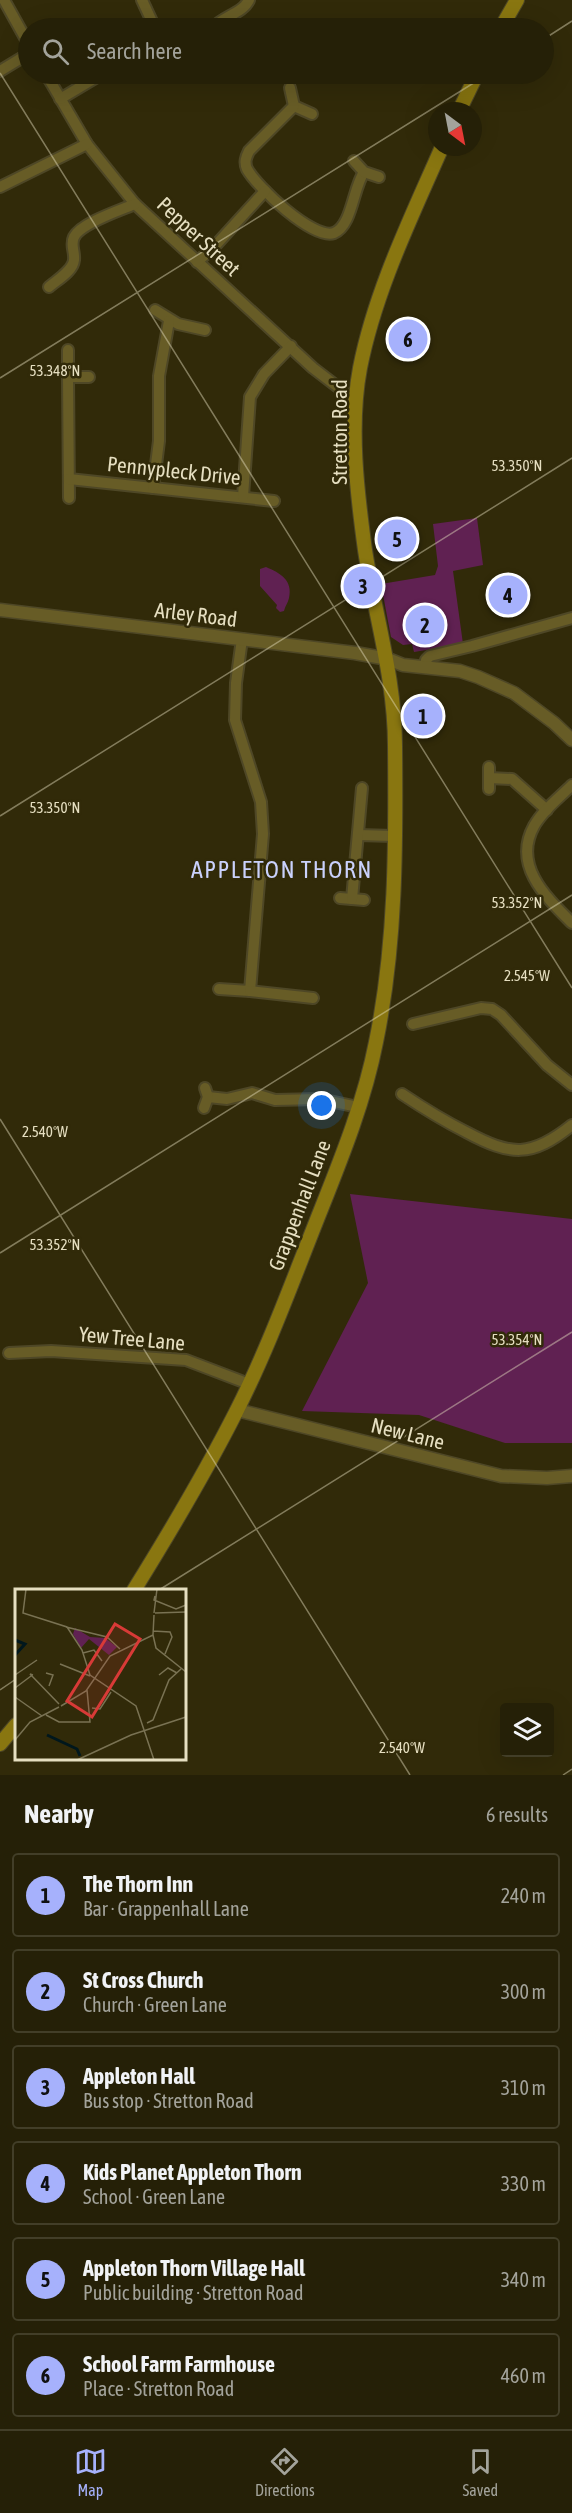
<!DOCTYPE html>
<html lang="en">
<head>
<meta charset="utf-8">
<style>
	body { margin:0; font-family:"Asap Condensed",sans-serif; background:#2d2811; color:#f1f3f6 }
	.controls { position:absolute; right:18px; bottom:18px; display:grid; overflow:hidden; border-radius:6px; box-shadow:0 6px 24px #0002 }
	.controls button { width:54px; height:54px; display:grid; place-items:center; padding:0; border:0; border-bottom:2px solid #423e28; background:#252007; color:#f1f3f6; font:30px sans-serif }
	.compass { position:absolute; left:428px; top:102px; width:54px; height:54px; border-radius:50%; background:#252007; box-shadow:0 6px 24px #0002; rotate:148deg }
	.you { position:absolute; left:322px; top:1106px; width:21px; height:21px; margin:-15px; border:4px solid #fff; border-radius:50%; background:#1a73e8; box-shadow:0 0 0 9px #1a73e833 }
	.badge { display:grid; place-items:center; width:39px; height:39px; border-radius:50%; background:#a6b1fc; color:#111; font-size:20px; font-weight:700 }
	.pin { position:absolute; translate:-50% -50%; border:3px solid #fff; box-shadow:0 2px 6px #0006 }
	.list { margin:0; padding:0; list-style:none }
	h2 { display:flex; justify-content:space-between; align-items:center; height:78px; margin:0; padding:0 24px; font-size:26px }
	h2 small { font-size:20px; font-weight:400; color:#a3a39b }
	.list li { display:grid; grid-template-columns:39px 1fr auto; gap:18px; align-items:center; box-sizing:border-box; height:84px; margin:0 12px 12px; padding:0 12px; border:2px solid #423e28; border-radius:6px }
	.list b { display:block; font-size:22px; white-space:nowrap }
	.list p { margin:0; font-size:20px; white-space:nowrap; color:#a3a39b }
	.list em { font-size:20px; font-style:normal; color:#a3a39b }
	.icon { flex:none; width:33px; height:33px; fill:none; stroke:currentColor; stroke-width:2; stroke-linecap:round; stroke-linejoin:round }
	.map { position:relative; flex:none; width:572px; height:1775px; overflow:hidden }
	.search { position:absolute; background:#252007; box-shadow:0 6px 24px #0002; left:18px; right:18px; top:18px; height:66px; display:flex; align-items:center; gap:15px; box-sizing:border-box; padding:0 21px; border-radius:33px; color:#a3a39b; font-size:22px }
	.sheet { height:654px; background:#252007 }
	nav { display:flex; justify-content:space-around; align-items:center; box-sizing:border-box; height:84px; border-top:2px solid #423e28; background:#252007; font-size:16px; color:#a3a39b }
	nav a { display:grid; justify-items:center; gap:3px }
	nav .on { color:#a6b1fc }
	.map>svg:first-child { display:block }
	.green { fill:#602152 }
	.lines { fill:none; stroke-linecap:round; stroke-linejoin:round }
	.minor-casing { stroke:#4e4726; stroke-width:14 }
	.tertiary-casing { stroke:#4e4726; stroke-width:15 }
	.secondary-casing { stroke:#4e4726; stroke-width:16 }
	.minor { stroke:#675c26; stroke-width:10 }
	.tertiary { stroke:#675c26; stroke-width:12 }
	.secondary { stroke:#897610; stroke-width:14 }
	.ticks { fill:none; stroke:#e6dfc1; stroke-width:1.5; stroke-opacity:0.45 }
	.labels { text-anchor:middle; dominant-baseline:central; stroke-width:5; stroke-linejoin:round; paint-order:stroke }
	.street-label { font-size:21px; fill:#e6dfc1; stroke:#312a09 }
	.quarter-label { font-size:24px; letter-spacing:1.5px; fill:#cad1fc; stroke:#312a09 }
	.inset-river { fill:none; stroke:#00171d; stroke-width:3 }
	.inset-road { fill:none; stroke:#797253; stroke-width:1.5 }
	.view { fill:#d83a37; fill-opacity:0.15; stroke:#d83a37; stroke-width:3 }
	.inset-edge { fill:none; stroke:#e6dfc1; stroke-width:3 }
	.ticks-label { font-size:15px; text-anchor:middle; fill:#e6dfc1; stroke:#312a09; stroke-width:5; stroke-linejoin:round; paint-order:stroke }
</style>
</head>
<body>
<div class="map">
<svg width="572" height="1775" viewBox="0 0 572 1775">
	<rect width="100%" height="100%" fill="#312a09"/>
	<!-- green -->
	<g class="green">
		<path d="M477,518L483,565L453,571L463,644L414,652L412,644L403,645L391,637L381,584L435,575L438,566L433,524Z"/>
		<path d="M266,567C280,573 293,580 289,598C288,603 285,606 284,611L280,612L276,608L277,605L260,586V569Z"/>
		<path d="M350,1194L572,1219V1443H505L419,1415L302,1411L368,1283Z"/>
	</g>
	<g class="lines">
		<!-- minor casing -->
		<g class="minor-casing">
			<g id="minor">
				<path d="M4,0L28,43"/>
				<path d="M142,0L155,28"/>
				<path d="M213,28C223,16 242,14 249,0"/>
				<path d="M0,71L28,54"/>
				<path d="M46,74L87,144L135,204L313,368L356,401"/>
				<path d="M290,88L294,106L312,114"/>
				<path d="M60,99L102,74"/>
				<path d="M294,106L249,151C246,157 244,162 247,169C257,187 313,240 334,233C352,226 353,188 364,172"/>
				<path d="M354,161L364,172L379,177"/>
				<path d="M0,187L87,144"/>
				<path d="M197,262L215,246L265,191"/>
				<path d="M49,287C57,280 73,271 74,260C75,251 70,245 74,237C81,223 121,210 135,204"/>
				<path d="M155,310L178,324L205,330"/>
				<path d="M68,350V377H89"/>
				<path d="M68,377L69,498"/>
				<path d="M69,479L274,501"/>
				<path d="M153,488L159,441V376L169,321"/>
				<path d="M243,497L250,397L264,374L291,346"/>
				<path d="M425,666L426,660L430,656L472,646L572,618"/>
				<path d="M489,778L512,779L547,810"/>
				<path d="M572,785C559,798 543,810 534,826C512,866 547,898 572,923"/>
				<path d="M489,789V767"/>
				<path d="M358,835L394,836"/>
				<path d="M340,898L364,900"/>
				<path d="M352,899L362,788"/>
				<path d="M219,989L250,991L263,834L261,802L235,720L236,683L242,639"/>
				<path d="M250,991L313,998"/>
				<path d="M413,1024L481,1008L492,1009L501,1015L547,1065L572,1085"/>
				<path d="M402,1094C423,1108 444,1121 466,1132C511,1156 531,1158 572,1125"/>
				<path d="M208,1097L227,1099L252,1093L275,1100L320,1099L358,1107"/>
				<path d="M204,1108L208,1097L205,1088"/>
				<path d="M9,1353L51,1351L186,1360L249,1384"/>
			</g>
		</g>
		<!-- tertiary casing -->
		<g class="tertiary-casing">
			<g id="tertiary">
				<path d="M0,610L355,653L388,659L403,665L460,671L478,677L514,693L554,723L572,740"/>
				<path d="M237,1410L501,1476L547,1478L572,1476"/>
			</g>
		</g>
		<!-- secondary casing -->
		<g class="secondary-casing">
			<g id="secondary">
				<path d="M501,28L517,0"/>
				<path d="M459,111L477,74"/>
				<path d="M134,1590C170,1532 205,1473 236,1412C267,1351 291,1285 316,1222C339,1164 364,1104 376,1042C396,945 396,844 395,746C395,678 375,616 365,550C357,492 349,426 360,368C375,291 411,218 442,147"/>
				<path d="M0,1744L16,1725"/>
			</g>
		</g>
		<!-- minor -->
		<use href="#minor" class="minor"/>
		<!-- tertiary -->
		<use href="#tertiary" class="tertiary"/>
		<!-- secondary -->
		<use href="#secondary" class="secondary"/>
	</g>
	<!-- ticks -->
	<path class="ticks" d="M544,39L572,21M0,73L572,988M0,378L488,74M0,816L572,458M0,1119L410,1775M0,1253L572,895M159,1590L572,1332M0,1690L16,1679M563,1775L572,1769"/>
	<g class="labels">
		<!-- street labels -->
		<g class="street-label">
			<text transform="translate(199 236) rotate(43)">Pepper Street</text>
			<text transform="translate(339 432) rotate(-90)">Stretton Road</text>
			<text transform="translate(174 470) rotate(6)">Pennypleck Drive</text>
			<text transform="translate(196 614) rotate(7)">Arley Road</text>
			<text transform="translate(299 1205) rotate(-69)">Grappenhall Lane</text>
			<text transform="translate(132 1338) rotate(5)">Yew Tree Lane</text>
			<text transform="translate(408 1433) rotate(14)">New Lane</text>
		</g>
		<!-- quarter labels -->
		<g class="quarter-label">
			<text x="282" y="869">APPLETON THORN</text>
		</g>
	</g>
	<!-- overview -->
	<g transform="translate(15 1589)">
		<rect width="171" height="171" fill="#312a09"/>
		<path d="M60,39L75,48L90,49L102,58L94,66L74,50L66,59L58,45Z" fill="#602152"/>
		<path class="inset-river" d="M0,51L10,55L0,66M32,146L62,160L65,167"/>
		<path class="inset-road" d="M11,0L8,24L52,38L67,61L75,86L121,117L139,171M140,7L139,11L161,20L171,16M139,24L142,0M140,24L171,23M51,38L92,48L105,60M138,42L155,43L157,48L150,65M138,46L141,59L171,83M68,64L79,61L87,72M45,75L75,87M31,84L38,86L34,97M0,86L22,71M18,86L15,85L44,115M144,86L153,79L162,84M0,99L16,87M0,108L27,127M46,117L71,102L95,67L138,46L139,26M77,119L85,120L96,103M31,126L44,133H75L72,101M132,134L138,131L154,91L166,80M0,151L15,133L44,118M62,171L116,146L171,128"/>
		<path class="view" d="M100,35L125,50L77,128L52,112Z"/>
		<rect width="171" height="171" class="inset-edge"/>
	</g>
	<g class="ticks-label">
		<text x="55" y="376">53.348°N</text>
		<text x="517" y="471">53.350°N</text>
		<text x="55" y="813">53.350°N</text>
		<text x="517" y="908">53.352°N</text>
		<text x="527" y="981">2.545°W</text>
		<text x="45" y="1137">2.540°W</text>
		<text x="55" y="1250">53.352°N</text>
		<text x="517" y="1345">53.354°N</text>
		<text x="402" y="1753">2.540°W</text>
	</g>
</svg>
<div class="controls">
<button><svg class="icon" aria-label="layers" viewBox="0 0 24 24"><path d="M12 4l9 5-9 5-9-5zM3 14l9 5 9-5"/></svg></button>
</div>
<svg class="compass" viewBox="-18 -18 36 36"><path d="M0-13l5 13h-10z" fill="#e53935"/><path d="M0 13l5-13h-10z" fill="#a3a39b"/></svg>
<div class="you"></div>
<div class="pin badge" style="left:423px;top:716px">1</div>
<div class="pin badge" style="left:425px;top:625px">2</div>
<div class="pin badge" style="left:363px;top:586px">3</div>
<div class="pin badge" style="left:508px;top:595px">4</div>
<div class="pin badge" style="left:397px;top:539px">5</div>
<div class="pin badge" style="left:408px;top:339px">6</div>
<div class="search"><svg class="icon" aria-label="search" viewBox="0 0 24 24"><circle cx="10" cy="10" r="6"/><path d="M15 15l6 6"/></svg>Search here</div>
</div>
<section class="sheet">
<h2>Nearby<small>6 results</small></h2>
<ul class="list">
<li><span class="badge">1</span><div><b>The Thorn Inn</b><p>Bar · Grappenhall Lane</p></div><em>240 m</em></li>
<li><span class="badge">2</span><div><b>St Cross Church</b><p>Church · Green Lane</p></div><em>300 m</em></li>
<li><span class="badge">3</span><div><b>Appleton Hall</b><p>Bus stop · Stretton Road</p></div><em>310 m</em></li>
<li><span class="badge">4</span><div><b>Kids Planet Appleton Thorn</b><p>School · Green Lane</p></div><em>330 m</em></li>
<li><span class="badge">5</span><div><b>Appleton Thorn Village Hall</b><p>Public building · Stretton Road</p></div><em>340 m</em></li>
<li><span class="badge">6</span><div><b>School Farm Farmhouse</b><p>Place · Stretton Road</p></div><em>460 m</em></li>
</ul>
</section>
<nav>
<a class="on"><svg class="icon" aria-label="map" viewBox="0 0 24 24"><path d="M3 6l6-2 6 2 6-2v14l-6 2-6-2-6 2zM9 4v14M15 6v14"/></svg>Map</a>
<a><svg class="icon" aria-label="directions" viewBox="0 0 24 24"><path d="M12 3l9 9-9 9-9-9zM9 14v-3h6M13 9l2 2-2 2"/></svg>Directions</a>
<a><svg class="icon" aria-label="saved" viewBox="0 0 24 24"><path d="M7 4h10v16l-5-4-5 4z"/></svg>Saved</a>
</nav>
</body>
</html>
